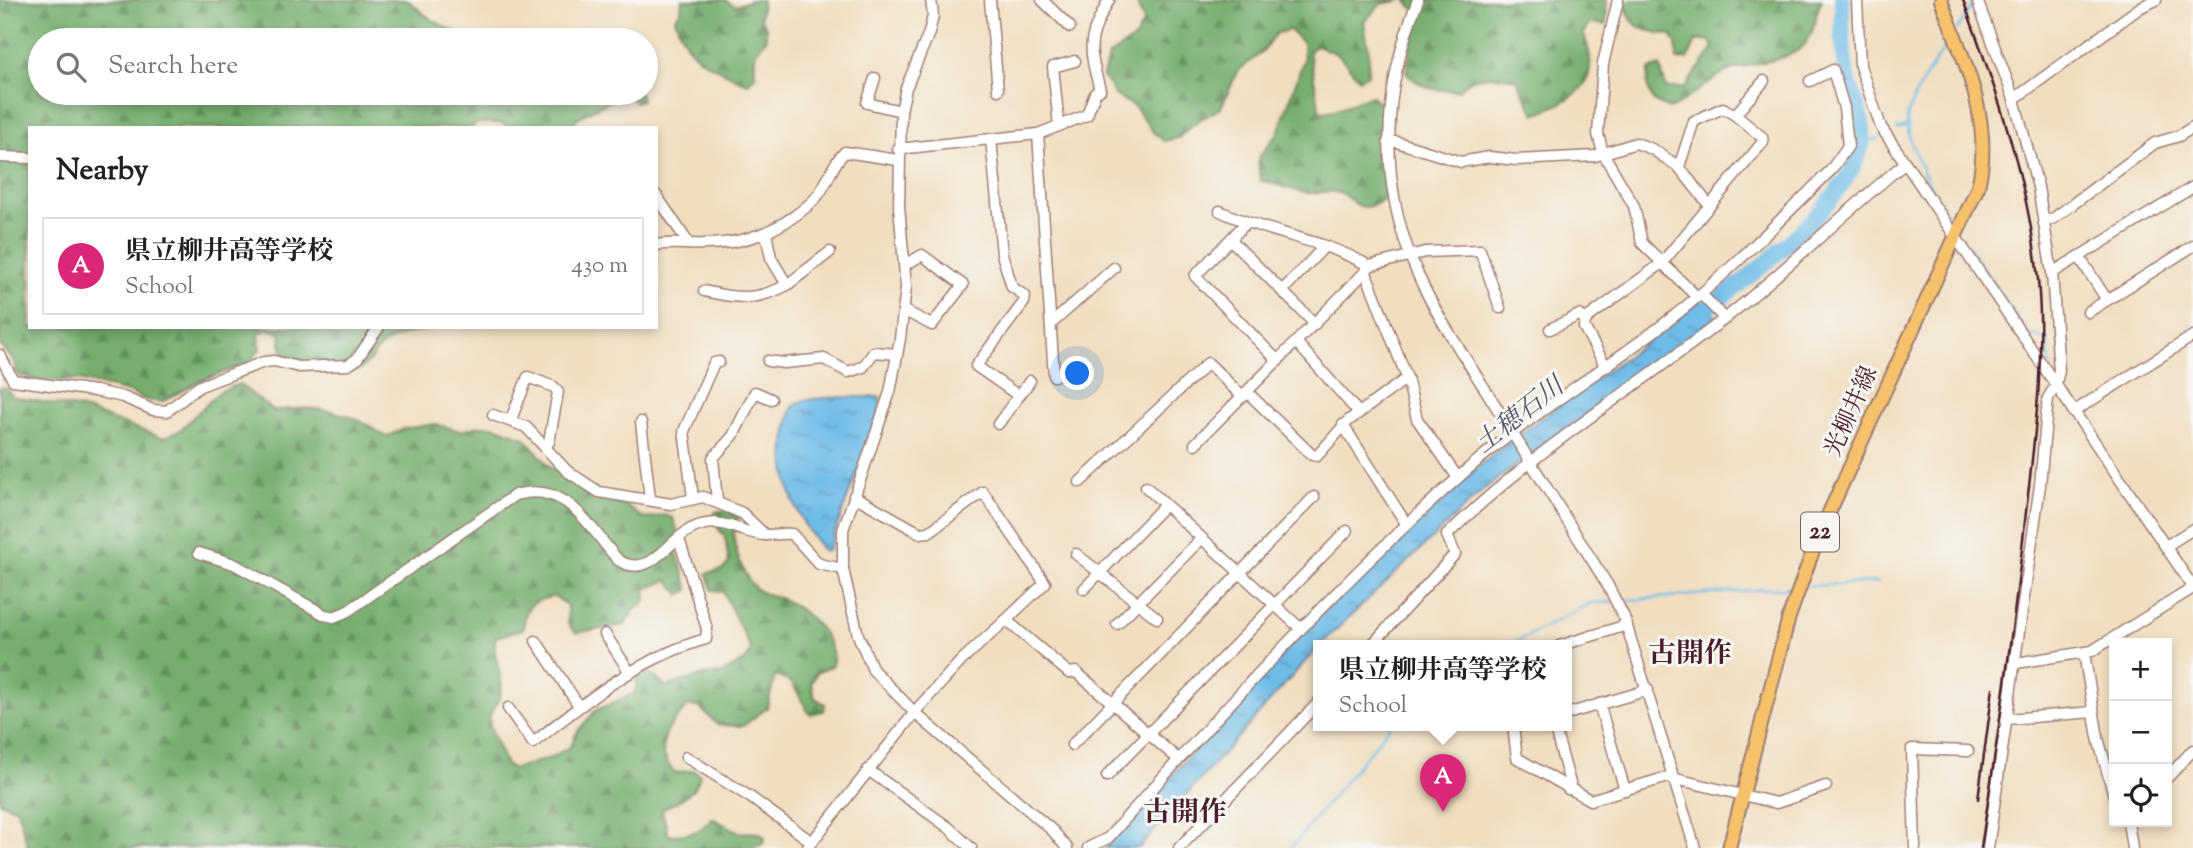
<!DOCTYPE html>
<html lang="en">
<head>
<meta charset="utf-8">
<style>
	body { margin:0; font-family:"Sorts Mill Goudy","Noto Serif JP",serif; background:#f2f2f2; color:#202124 }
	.controls { position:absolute; right:21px; bottom:21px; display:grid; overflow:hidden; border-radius:0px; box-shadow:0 4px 10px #0003 }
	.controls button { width:63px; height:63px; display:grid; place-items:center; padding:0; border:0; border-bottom:2px solid #e0e0e0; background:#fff; color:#202124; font:35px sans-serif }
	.you { position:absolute; left:1078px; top:374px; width:24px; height:24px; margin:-18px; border:5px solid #fff; border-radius:50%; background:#1a73e8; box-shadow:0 0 0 10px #1a73e833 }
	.badge { display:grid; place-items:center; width:46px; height:46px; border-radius:50%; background:#db2777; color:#fff; font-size:23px; font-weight:700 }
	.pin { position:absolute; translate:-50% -58px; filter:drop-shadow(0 2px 4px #0008) }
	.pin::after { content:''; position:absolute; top:37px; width:24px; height:21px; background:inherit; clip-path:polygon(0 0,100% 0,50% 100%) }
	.popup { position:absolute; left:1313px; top:640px; width:259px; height:91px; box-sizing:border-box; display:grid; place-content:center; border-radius:0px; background:#fff; filter:drop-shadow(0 2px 5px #0005); font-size:23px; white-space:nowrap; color:#757577 }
	.popup b { font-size:26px; color:#202124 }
	.popup::after { content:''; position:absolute; left:50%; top:100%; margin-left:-14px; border:14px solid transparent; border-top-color:#fff }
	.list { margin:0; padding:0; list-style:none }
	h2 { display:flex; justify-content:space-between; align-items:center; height:91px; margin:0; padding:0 28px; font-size:30px }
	h2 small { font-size:23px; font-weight:400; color:#757577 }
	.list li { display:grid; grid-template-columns:46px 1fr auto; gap:21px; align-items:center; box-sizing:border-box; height:98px; margin:0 14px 14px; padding:0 14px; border:2px solid #e0e0e0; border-radius:0px }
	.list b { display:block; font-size:26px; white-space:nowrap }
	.list p { margin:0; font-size:23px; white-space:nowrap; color:#757577 }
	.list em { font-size:23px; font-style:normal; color:#757577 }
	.icon { flex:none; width:38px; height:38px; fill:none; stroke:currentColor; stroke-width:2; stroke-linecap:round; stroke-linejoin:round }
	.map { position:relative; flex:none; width:2193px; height:848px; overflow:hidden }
	.search { position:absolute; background:#fff; box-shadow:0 4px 10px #0003; left:28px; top:28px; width:630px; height:77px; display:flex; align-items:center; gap:18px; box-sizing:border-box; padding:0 24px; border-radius:38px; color:#757577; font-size:26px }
	.panel { position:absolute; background:#fff; box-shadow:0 4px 10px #0003; left:28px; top:126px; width:630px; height:203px; border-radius:0px }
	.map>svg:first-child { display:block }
	.forest { fill:url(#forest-firs); stroke:#5f664c; stroke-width:2 }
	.water { fill:url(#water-ripples); stroke:#5c6e8a; stroke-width:2 }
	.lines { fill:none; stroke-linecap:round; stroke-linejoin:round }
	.stream { stroke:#6dbce8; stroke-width:2.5 }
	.river { stroke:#6dbce8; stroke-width:16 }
	.minor-casing { stroke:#9e7e75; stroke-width:13 }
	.major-casing { stroke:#9e7e75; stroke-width:16 }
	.minor { stroke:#fff; stroke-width:10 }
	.major { stroke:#f5c16b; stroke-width:12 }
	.rail { stroke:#4a1f2b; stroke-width:2.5 }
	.labels { text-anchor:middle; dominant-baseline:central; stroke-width:6; stroke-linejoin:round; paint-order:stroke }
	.shield { fill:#f6f6f2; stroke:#7e6067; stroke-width:2 }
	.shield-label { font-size:23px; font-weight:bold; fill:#4a1f2b }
	.street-label { font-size:24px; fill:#4a1f2b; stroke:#f6f6f2 }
	.water-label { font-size:26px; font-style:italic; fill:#56566d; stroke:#f6f6f2 }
	.quarter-label { font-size:28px; font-weight:bold; fill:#4a1f2b; stroke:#f6f6f2 }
</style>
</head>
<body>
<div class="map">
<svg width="2193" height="848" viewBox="0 0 2193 848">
	<defs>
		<pattern id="forest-firs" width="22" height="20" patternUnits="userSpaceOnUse" patternTransform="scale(1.75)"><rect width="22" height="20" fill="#74ae6d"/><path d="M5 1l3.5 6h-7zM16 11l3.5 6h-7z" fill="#618d5a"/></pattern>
		<pattern id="water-ripples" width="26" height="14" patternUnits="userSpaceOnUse" patternTransform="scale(1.75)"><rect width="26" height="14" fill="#6dbce8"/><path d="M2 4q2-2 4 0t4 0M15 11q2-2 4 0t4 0" fill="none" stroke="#5c98bc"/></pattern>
	</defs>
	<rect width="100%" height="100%" fill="#f6f6f2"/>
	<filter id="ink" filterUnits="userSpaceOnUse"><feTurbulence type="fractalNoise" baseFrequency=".0143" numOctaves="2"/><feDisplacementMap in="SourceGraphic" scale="14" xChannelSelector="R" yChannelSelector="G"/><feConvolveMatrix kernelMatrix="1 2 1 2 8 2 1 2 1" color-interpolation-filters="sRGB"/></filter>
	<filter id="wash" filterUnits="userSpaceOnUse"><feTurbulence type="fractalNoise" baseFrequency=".00686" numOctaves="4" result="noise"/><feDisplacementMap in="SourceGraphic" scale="28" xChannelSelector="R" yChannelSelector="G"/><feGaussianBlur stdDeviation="1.57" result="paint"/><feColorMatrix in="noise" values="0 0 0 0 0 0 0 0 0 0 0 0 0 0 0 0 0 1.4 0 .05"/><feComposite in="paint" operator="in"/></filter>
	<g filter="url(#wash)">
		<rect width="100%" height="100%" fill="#f1debf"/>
		<!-- forest -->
		<g class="forest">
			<path d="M0,0H408C429,21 452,32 480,40H40V93H640L642,100L635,102L624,94L577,118L571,128H508L502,123H476L472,128H30V327H433C416,332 396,335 382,346C372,355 369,367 355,371C343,374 295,367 287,358C281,352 281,341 280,333L269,329L259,333L260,349L249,363L200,381L162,402L145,400L129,392L78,380L42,381L18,375L13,360L0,345Z"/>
			<path d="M682,0H725L735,6L751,0H762L760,18L766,27V39L755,54V76L747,84C709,62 690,65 675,19L681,10Z"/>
			<path d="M1135,0H1402L1381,4L1364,22L1369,53L1368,74L1359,79L1339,55L1317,45L1309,51L1320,112C1339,112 1353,100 1372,96L1380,105L1384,200C1353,218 1357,196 1335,192C1326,190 1317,194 1308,193C1292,191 1276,184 1260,180L1258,158L1278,133L1304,59L1303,43L1290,30L1276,33L1264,50L1237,72L1221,108L1197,121L1178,138L1164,141L1153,132L1135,107L1115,95L1103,76L1108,56L1135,38L1144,21Z"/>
			<path d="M1406,0H1607L1606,25L1590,23L1583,33C1604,83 1578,98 1535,114L1516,79C1494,75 1476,73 1459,90C1435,91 1423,90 1406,72L1417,12Z"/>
			<path d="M1624,0H1822C1814,14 1816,33 1804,45C1787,63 1751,62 1728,71C1706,80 1691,100 1669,109L1654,102L1647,86L1649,70L1660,66L1666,88H1684L1714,48L1709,40L1696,41L1688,59L1677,60L1676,44L1671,35C1643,30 1631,31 1624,0Z"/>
			<path d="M239,384L274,411C317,404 352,411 386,437L403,429L434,424L461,431L478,426H495L525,438L548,465L589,497L625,505L644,519L665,515L673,518L679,534L675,548L689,590L680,595L668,580L646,589V601L633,611L625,625L576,633L568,624L567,605L554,596C530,603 526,603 523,629L496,637C490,656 506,675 500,695C497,707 487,711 490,725C491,733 502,754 506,765L514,769L550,758L570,747L577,732L596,710L635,693L637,676L650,673L666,687L707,674H721L747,659L751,649L723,592L712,590L707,573L722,570L729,563L725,537L710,518L717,511H729L739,518C726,534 742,574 755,588C760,594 772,595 779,598C805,609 835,635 833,665L817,673L811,683L815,698L825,704L824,711L810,714L791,682L775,676L767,708L743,726L718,725L699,707L688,706C667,726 651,748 675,773L694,770L700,775C696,794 678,801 662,809L668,835C687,835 700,834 712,818L739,832L760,833L765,838L762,845L749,848H28L17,809L0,802V388H6L14,397L82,409L163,438L179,431L219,392Z"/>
		</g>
		<!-- water -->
		<g class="water">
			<path d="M1700,301L1718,318L1484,489L1319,646L1139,848H1105C1220,724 1331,594 1459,483C1536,417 1622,364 1700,301Z"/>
			<path d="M880,397L882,404L828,551L823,550C793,515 777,471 788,425C790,417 790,407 799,402C812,396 863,397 880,397Z"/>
		</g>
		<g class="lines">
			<!-- stream -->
			<g class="stream">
				<path d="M1957,29L1974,3"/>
				<path d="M1951,38C1938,58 1914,91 1908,114C1902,141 1938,200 1952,223"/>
				<path d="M1897,129L1908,126"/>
				<path d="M1862,143L1880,138"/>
				<path d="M1960,235L2028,334L2047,339L2050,366"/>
				<path d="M1809,586L1878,582"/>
				<path d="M1618,601L1793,587"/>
				<path d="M1508,646L1591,603L1612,602"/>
				<path d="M1291,848L1390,726"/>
			</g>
			<!-- river -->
			<path class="river" d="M1699,313C1745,283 1866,190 1863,131C1862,111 1851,94 1847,75C1842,50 1842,25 1842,0"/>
		</g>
	</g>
	<g filter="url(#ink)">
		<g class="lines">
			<!-- minor casing -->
			<g class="minor-casing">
				<g id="minor">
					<path d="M931,0L933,16L929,33L906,88L901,111L899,206L906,287L900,339L890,392L843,530V569L858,635L873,670L916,714L1053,831L1067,848"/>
					<path d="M990,0L998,90"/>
					<path d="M1042,0L1070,27"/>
					<path d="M1418,0C1381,91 1378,188 1419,277C1439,321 1467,360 1492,400C1530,462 1569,523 1607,584L1624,617L1695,848"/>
					<path d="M1618,0L1603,64L1598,134L1603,153L1634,206L1642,243L1697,297"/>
					<path d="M1857,0L1860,66L1881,127L2193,587"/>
					<path d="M1977,0L2014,99L2038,187L2052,273L2059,371L2055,387L2048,398L2040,485L1988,848"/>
					<path d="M875,78L867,103L901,111"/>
					<path d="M2014,99L2141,7L2156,0"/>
					<path d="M1059,126L1053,67L1075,61"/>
					<path d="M1038,134L1054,376"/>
					<path d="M991,139L1002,254L1012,287L1025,296L1024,302L976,366L1019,396"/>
					<path d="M1388,142H1397L1461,162L1489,157L1517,160L1595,156L1636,143L1652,149L1679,167L1709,205"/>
					<path d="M898,149L1038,134L1087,115L1095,93L1100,90C1088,45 1087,41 1109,0"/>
					<path d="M0,157L30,158"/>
					<path d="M1679,167L1694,121L1723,108L1735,115L1764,81"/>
					<path d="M656,195L689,244"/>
					<path d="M1220,211C1268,234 1324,239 1369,266L1425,252L1480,250L1500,308"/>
					<path d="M2044,222L2054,218L2155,143L2179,136L2193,127"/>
					<path d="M1246,223L1195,276L1278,361"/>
					<path d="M766,233L771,258L787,285L830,252"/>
					<path d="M1231,240L1315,324"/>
					<path d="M656,245C673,242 688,245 705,244C746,244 783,229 813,201C828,187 830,165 845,152L898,160"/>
					<path d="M2080,258L2107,300"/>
					<path d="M2052,273L2193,187"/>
					<path d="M704,291C738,299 757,301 787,285"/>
					<path d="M1282,291L1324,247"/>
					<path d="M1701,294L1725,319"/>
					<path d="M903,310L932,325L963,285L922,255L905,265"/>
					<path d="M2088,312L2193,246"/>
					<path d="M1051,324L1114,268"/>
					<path d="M1550,329L1579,315L1586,319"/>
					<path d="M1297,343L1358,412"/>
					<path d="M0,355L13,380L95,391L123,397L153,410L167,411L200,386L264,362L274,361L299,367L348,365L357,359L379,327"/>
					<path d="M768,361L784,363L824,359L848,372L863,367L874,352L897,354"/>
					<path d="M1606,367L1584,327L1586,319L1661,264L1763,142L1762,137L1735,115"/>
					<path d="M1407,378L1417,419L1458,478"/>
					<path d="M1247,392L1312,455L1317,456L1348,421L1407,378L1366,273"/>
					<path d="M2073,412L2193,336"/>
					<path d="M493,415L526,427L567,471L599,492L671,504L703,497L742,513L765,535"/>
					<path d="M511,419L528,377L554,387L558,392L549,442L545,447"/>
					<path d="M641,422L650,499"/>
					<path d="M998,424L1030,381"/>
					<path d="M1343,425L1407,525"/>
					<path d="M1195,444L1367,270"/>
					<path d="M1080,482L1208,363L1243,397"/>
					<path d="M1146,487L1300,628"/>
					<path d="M854,496L920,533L929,532L983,492L1045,583L1006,620"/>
					<path d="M693,498L684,431L714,363L719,362"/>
					<path d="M717,501L713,458L733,436L755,392L771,399"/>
					<path d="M2166,546L2193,529"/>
					<path d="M199,553L234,564L325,615L334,617L348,611L515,495C567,480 588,526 618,560C650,580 666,542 691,529C723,514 736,533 765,535C774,535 783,533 792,534L819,564L843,569"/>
					<path d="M1076,554L1157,618"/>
					<path d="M1084,589L1165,505"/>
					<path d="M1117,624L1201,539"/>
					<path d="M605,634L629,671"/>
					<path d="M536,641L579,706"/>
					<path d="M1371,646L1455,554L1447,535C1530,453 1631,391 1723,320C1786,271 1842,214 1904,164"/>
					<path d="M1559,646L1627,625"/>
					<path d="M2084,653L2098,738L2114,796"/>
					<path d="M2016,663L2092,651L2193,588"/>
					<path d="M1599,704L1625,790"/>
					<path d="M508,708L533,743C587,700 639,658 706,639L707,629L679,539"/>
					<path d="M1567,714L1648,690"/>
					<path d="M2008,719L2093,712"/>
					<path d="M1513,726L1517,758L1590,800L1668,777L1776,803L1826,786"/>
					<path d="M1554,726L1570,783L1568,789"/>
					<path d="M1072,745L1314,497"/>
					<path d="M686,757L750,797L812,842"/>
					<path d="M868,770L948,827L971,848"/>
					<path d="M1107,776L1347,531"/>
					<path d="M2167,778L2193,750"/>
					<path d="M2128,822L2132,848"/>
					<path d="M807,848L919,707L962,660L1006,620L1069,673L1076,672L1178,759"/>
					<path d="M1088,848L1108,838C1223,710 1339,582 1469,468C1531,414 1603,371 1669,320C1727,275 1779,221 1831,170L1848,146L1844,108L1833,70L1810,81"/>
					<path d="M1179,848L1319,702"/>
					<path d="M1915,848L1912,749L1968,751"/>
				</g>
			</g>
			<!-- major casing -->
			<g class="major-casing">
				<path id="major" d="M1729,848L1789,617L1818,537L1978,187C1994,120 1964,62 1941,0"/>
			</g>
			<!-- minor -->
			<use href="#minor" class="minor"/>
			<!-- major -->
			<use href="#major" class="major"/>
			<!-- rail -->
			<g class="rail">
				<path d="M1963,0C1997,91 2029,183 2038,280C2045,358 2035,435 2026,512C2014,625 1998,736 1981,848"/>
				<path d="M1978,799L1993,688"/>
			</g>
		</g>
	</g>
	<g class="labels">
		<!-- shield labels -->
		<rect class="shield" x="1801" y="512.5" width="38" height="39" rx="5"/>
		<g class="shield-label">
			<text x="1820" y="532">22</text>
		</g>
		<!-- street labels -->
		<g class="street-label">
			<text transform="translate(1852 412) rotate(-66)">光柳井線</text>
		</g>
		<!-- water labels -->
		<g class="water-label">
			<text transform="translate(1520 416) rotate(-38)">土穂石川</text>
		</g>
		<!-- quarter labels -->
		<g class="quarter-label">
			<text x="1690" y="655">古開作</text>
			<text x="1185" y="814">古開作</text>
		</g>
	</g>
</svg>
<div class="controls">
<button>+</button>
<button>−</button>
<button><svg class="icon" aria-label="locate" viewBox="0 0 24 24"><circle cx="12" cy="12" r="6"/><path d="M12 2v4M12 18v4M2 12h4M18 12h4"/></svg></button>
</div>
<div class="you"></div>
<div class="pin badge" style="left:1443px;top:812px">A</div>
<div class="popup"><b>県立柳井高等学校</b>School</div>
<div class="search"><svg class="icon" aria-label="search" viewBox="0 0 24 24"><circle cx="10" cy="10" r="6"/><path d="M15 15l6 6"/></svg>Search here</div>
<section class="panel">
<h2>Nearby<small></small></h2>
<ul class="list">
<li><span class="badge">A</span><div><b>県立柳井高等学校</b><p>School</p></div><em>430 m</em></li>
</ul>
</section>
</div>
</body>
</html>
